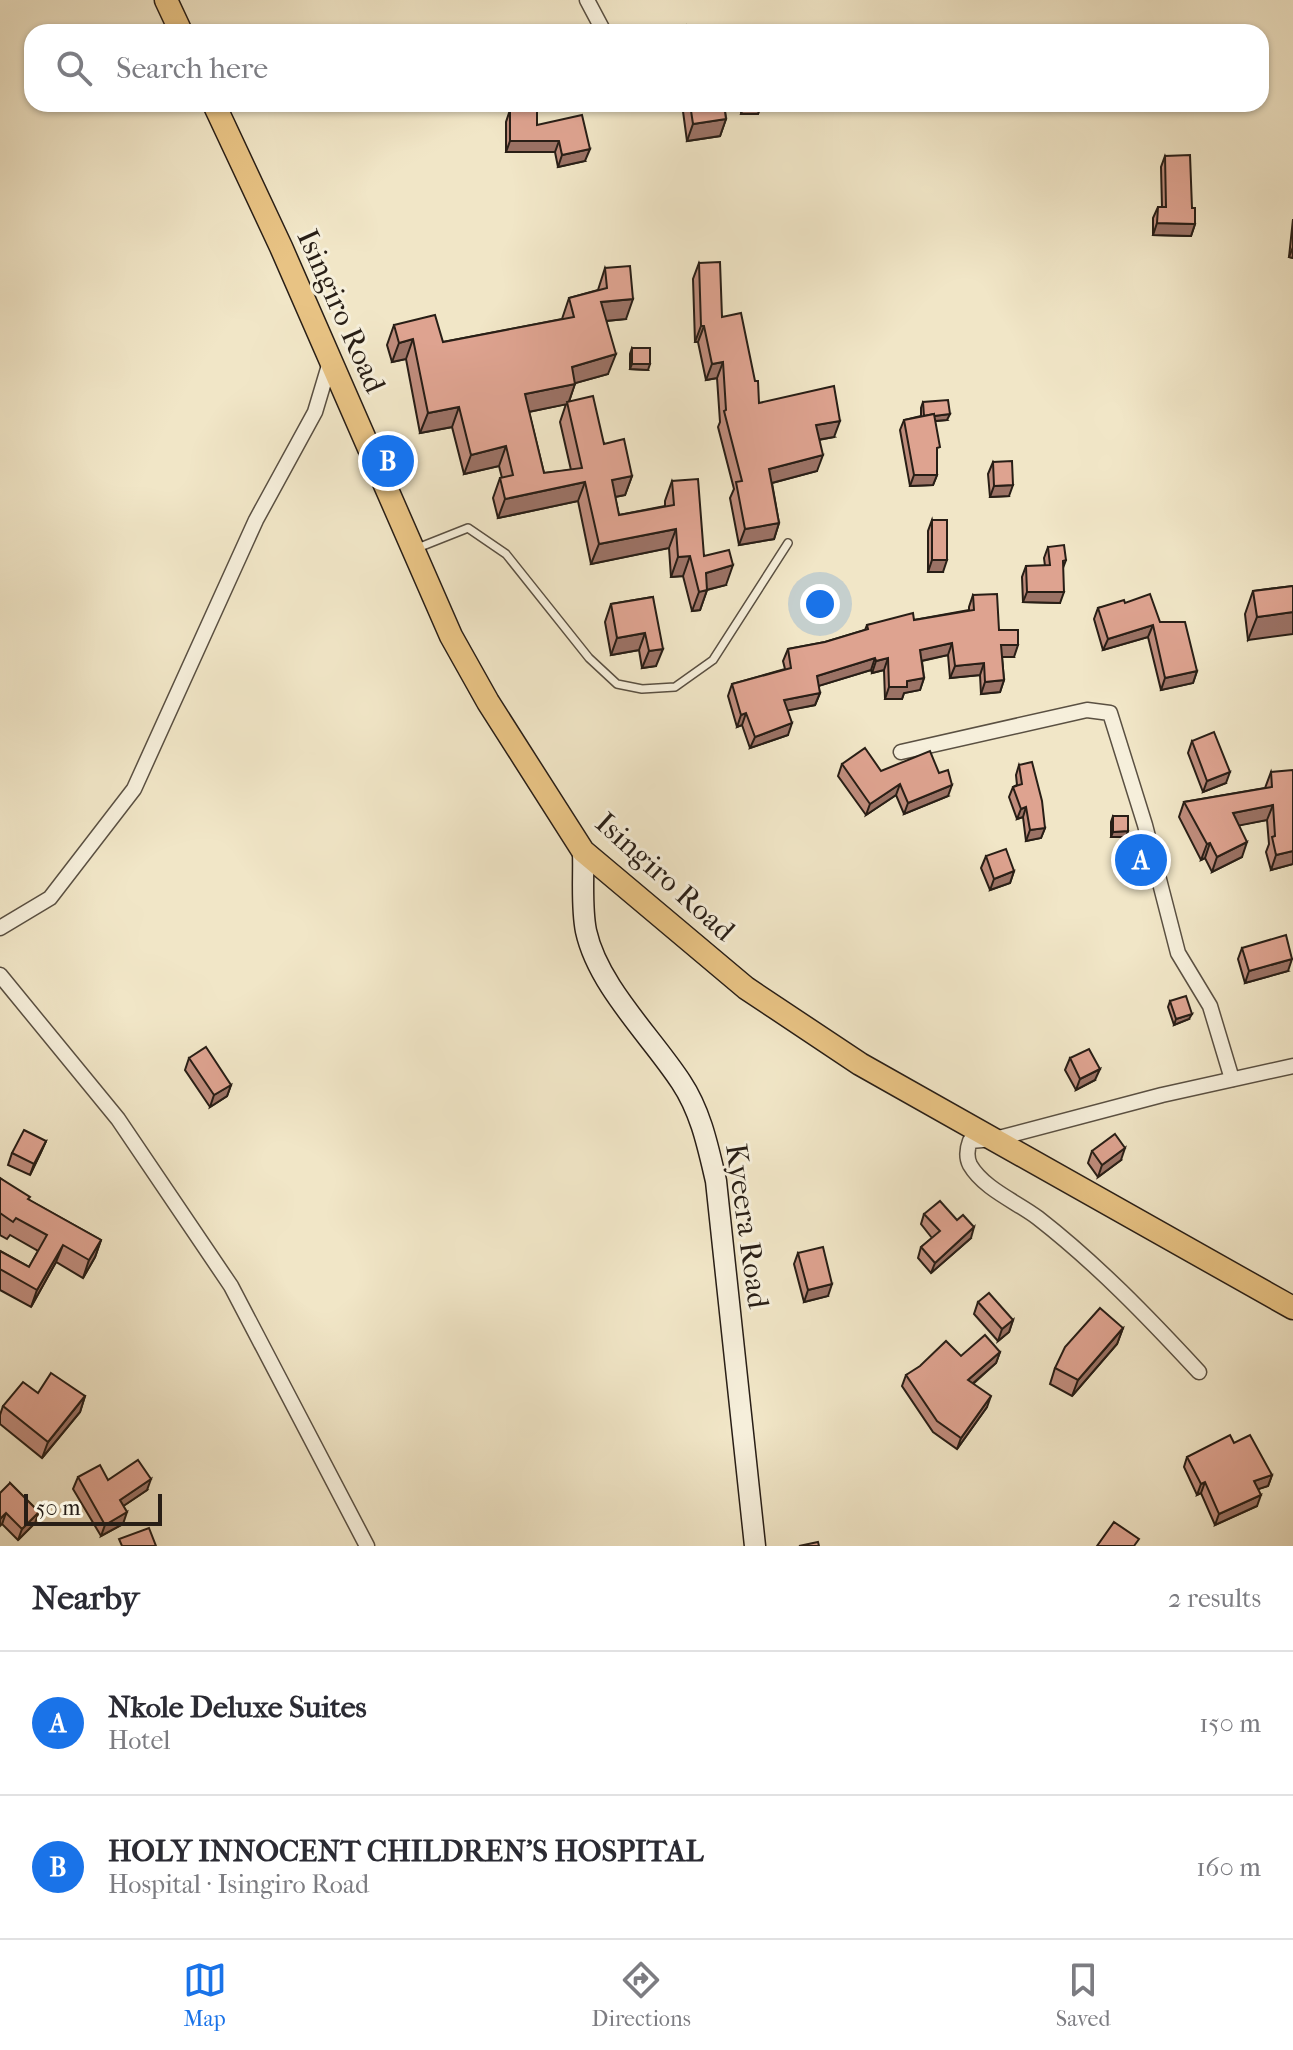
<!DOCTYPE html>
<html lang="en">
<head>
<meta charset="utf-8">
<style>
	body { margin:0; font-family:"IM FELL French Canon",serif; background:#f7f7f7; color:#2b2b33 }
	.scale { position:absolute; left:24px; bottom:20px; width:138px; box-sizing:border-box; padding-left:8px; border:4px solid #281e16; border-top:0; font-size:22px; line-height:28px; white-space:nowrap; color:#281e16; -webkit-text-stroke:6px #f6efdb; paint-order:stroke }
	.you { position:absolute; left:820px; top:604px; width:28px; height:28px; margin:-20px; border:6px solid #fff; border-radius:50%; background:#1a73e8; box-shadow:0 0 0 12px #1a73e833 }
	.badge { display:grid; place-items:center; width:52px; height:52px; border-radius:50%; background:#1a73e8; color:#fff; font-size:26px; font-weight:700 }
	.pin { position:absolute; translate:-50% -50%; border:4px solid #fff; box-shadow:0 2px 8px #0006 }
	.list { margin:0; padding:0; list-style:none }
	h2 { display:flex; justify-content:space-between; align-items:center; height:104px; margin:0; padding:0 32px; font-size:34px }
	h2 small { font-size:26px; font-weight:400; color:#7c7c81 }
	.list li { display:grid; grid-template-columns:52px 1fr auto; gap:24px; align-items:center; box-sizing:border-box; height:144px; padding:0 32px; border-top:2px solid #e1e1e2 }
	.list b { display:block; font-size:30px; white-space:nowrap }
	.list p { margin:0; font-size:26px; white-space:nowrap; color:#7c7c81 }
	.list em { font-size:26px; font-style:normal; color:#7c7c81 }
	.icon { flex:none; width:44px; height:44px; fill:none; stroke:currentColor; stroke-width:2; stroke-linecap:round; stroke-linejoin:round }
	.map { position:relative; flex:none; width:1293px; height:1546px; overflow:hidden }
	.search { position:absolute; background:#fff; box-shadow:0 2px 6px #0004; left:24px; right:24px; top:24px; height:88px; display:flex; align-items:center; gap:20px; box-sizing:border-box; padding:0 28px; border-radius:24px; color:#7c7c81; font-size:30px }
	.sheet { height:392px; background:#fff }
	nav { display:flex; justify-content:space-around; align-items:center; box-sizing:border-box; height:112px; border-top:2px solid #e1e1e2; background:#fff; font-size:22px; color:#7c7c81 }
	nav a { display:grid; justify-items:center; gap:4px }
	nav .on { color:#1a73e8 }
	.map>svg:first-child { display:block }
	.lines { fill:none; stroke-linecap:round; stroke-linejoin:round }
	.service-casing { stroke:#5a5042; stroke-width:10 }
	.minor-casing { stroke:#5a5042; stroke-width:17 }
	.secondary-casing { stroke:#281e16; stroke-width:23 }
	.primary-casing { stroke:#281e16; stroke-width:25 }
	.service { stroke:#f6efdb; stroke-width:7 }
	.minor { stroke:#f6efdb; stroke-width:14 }
	.secondary { stroke:#f6efdb; stroke-width:20 }
	.primary { stroke:#e8c384; stroke-width:22 }
	.wall { fill:#bf8c7c; stroke:#281e16; stroke-width:2; fill-rule:evenodd }
	.shaded-wall { fill:#9b7265; stroke:#281e16; stroke-width:2 }
	.building { fill:#dea390; stroke:#281e16; stroke-width:2 }
	.labels { text-anchor:middle; dominant-baseline:central; stroke-width:6; stroke-linejoin:round; paint-order:stroke }
	.street-label { font-size:30px; fill:#281e16; stroke:#f6efdb }
</style>
</head>
<body>
<div class="map">
<svg width="1293" height="1546" viewBox="0 0 1293 1546">
	<rect width="100%" height="100%" fill="#f1e6c7"/>
	<filter id="stains"><feTurbulence type="fractalNoise" baseFrequency=".0025" numOctaves="4"/><feColorMatrix values="0 0 0 0 .2 0 0 0 0 .09 0 0 0 0 .02 0 0 0 .5 -.17"/></filter>
	<radialGradient id="worn" r=".72"><stop offset=".6" stop-color="#630" stop-opacity="0"/><stop offset="1" stop-color="#630" stop-opacity=".3"/></radialGradient>
	<g class="lines">
		<!-- service casing -->
		<g class="service-casing">
			<path id="service" d="M415,549L468,528L506,554L589,658L617,684L642,689L675,687L713,660L788,543"/>
		</g>
		<!-- minor casing -->
		<g class="minor-casing">
			<g id="minor">
				<path d="M587,0L604,32"/>
				<path d="M901,752L1087,710L1110,713L1145,825L1178,953L1210,1006L1232,1079"/>
				<path d="M0,928L50,898L134,789L256,520L315,412L330,362"/>
				<path d="M0,975L118,1119L231,1286L367,1546"/>
				<path d="M1199,1372C1148,1317 1097,1264 1038,1218C1017,1202 984,1189 970,1165C966,1157 967,1149 970,1141L995,1139L1162,1095L1293,1066"/>
			</g>
		</g>
		<!-- secondary casing -->
		<g class="secondary-casing">
			<path id="secondary" d="M583,851C584,877 581,906 586,931C598,986 651,1036 681,1082C701,1112 708,1147 716,1181L755,1546"/>
		</g>
		<!-- primary casing -->
		<g class="primary-casing">
			<g id="primary">
				<path d="M166,0L181,32"/>
				<path d="M214,104L281,247L451,636L488,702L583,851L746,988L860,1064L1293,1308"/>
			</g>
		</g>
		<!-- service -->
		<use href="#service" class="service"/>
		<!-- minor -->
		<use href="#minor" class="minor"/>
		<!-- secondary -->
		<use href="#secondary" class="secondary"/>
		<!-- primary -->
		<use href="#primary" class="primary"/>
	</g>
	<!-- wall -->
	<g class="wall">
		<path d="M682,104H724L726,119L720,136L687,141Z"/>
		<path d="M741,104H761L758,114H741Z"/>
		<path d="M510,110L537,125L585,161L558,167L555,152H506V122Z"/>
		<path d="M1165,156L1195,224L1191,236L1153,235V218L1158,207H1162L1161,167Z"/>
		<path d="M1293,219V258L1289,257Z"/>
		<path d="M699,263L759,403L834,437L819,440L817,471L772,483L779,523L774,539L739,545L730,498L734,489L718,427L720,422L717,378L706,380L698,342H695L693,279Z"/>
		<path d="M605,268L626,319L606,321L608,374L575,383L569,402L632,476L625,495L615,497L619,515L665,506V501L672,481L704,556L726,585L707,590L700,610L692,611L683,576L671,577L669,548L591,564L578,501L498,518L493,498L500,478H502L499,466L464,474L452,427L420,433L406,359L392,362L387,345L394,325L443,342L562,319L569,298L598,290ZM566,404L560,422L571,470L544,473L529,412Z"/>
		<path d="M632,348L648,370L630,369V354Z"/>
		<path d="M923,402L947,420L935,421L937,475L933,485L910,486L900,430L904,420L921,416V408Z"/>
		<path d="M993,462L1009,496L990,497L988,474Z"/>
		<path d="M932,520L943,572H928V531Z"/>
		<path d="M1048,547L1066,560L1063,568L1060,603L1023,602L1022,577L1026,566H1045L1044,558Z"/>
		<path d="M1293,586L1248,640L1245,614L1253,591Z"/>
		<path d="M973,595L999,630L1014,657H1002L1004,680L1000,692L981,694L980,675L950,678L948,655L922,661L924,678L920,690L904,693L902,699H885L884,670L872,673L871,670L818,686L820,693L815,705L788,710V735L750,748L742,725L737,727L728,696L732,684L785,669L783,661L788,649L825,642L865,630L867,625L914,620L969,610V607Z"/>
		<path d="M653,597L656,666L642,668L639,650L611,655L605,622L611,604Z"/>
		<path d="M1125,603L1160,622L1197,671L1193,683L1161,690L1148,637L1103,650L1094,619L1098,608Z"/>
		<path d="M1192,741L1226,783L1203,792L1188,753Z"/>
		<path d="M842,764L881,771L948,796L904,814L896,795L866,815L838,776Z"/>
		<path d="M1019,765L1045,828L1041,838L1026,841L1023,817L1017,819L1009,797L1013,787L1017,785L1016,775Z"/>
		<path d="M1271,772L1293,864L1271,870L1266,852L1269,844L1267,820L1239,825L1242,857L1212,872L1205,858L1201,860L1179,817L1184,802L1265,788Z"/>
		<path d="M1113,816L1128,831L1126,837H1111V822Z"/>
		<path d="M986,856L1014,871L1010,883L990,890L981,868Z"/>
		<path d="M1242,948L1288,971L1245,983L1238,959Z"/>
		<path d="M1170,1001L1189,1019L1174,1025L1168,1007Z"/>
		<path d="M189,1058L231,1085L227,1096L210,1107L185,1070Z"/>
		<path d="M1070,1058L1095,1080L1076,1090L1065,1070Z"/>
		<path d="M46,1141L41,1152L30,1175L8,1165L12,1153Z"/>
		<path d="M1092,1151L1121,1160L1098,1177L1088,1163Z"/>
		<path d="M0,1178L29,1200L101,1240L95,1257L83,1278L56,1262L31,1307L0,1290V1251L29,1267L38,1251L10,1235L7,1239L0,1235Z"/>
		<path d="M924,1214L957,1220L971,1238L931,1273L918,1258L921,1247L932,1238L921,1224Z"/>
		<path d="M798,1253L828,1296L804,1302L794,1264Z"/>
		<path d="M978,1302L1013,1320L1009,1332L998,1341L974,1314Z"/>
		<path d="M1123,1328L1117,1344L1072,1396L1050,1384L1055,1368Z"/>
		<path d="M1000,1352L996,1363L973,1384L987,1407L957,1449L933,1432L902,1386L906,1375L961,1356Z"/>
		<path d="M38,1393L85,1396L80,1412L42,1458L0,1424V1415L3,1406Z"/>
		<path d="M1234,1443L1272,1475L1268,1486L1258,1489L1257,1506L1215,1525L1201,1493L1197,1495L1184,1467L1187,1457Z"/>
		<path d="M78,1477L108,1480L147,1490L123,1506V1524L101,1536L73,1489Z"/>
		<path d="M10,1483L39,1512L35,1523L18,1540L2,1524Z"/>
	</g>
	<!-- shaded-wall -->
	<g class="shaded-wall">
		<path d="M745,104H761L758,114H741Z"/>
		<path d="M726,119L720,136L687,141L693,124Z"/>
		<path d="M510,141H559L555,152H506Z"/>
		<path d="M590,149L585,161L558,167L562,155Z"/>
		<path d="M1157,223L1195,224L1191,236L1153,235Z"/>
		<path d="M1293,247V258L1289,257Z"/>
		<path d="M633,299L626,319L594,322L601,302Z"/>
		<path d="M701,326H704L698,342H695Z"/>
		<path d="M413,339L406,359L392,362L399,343Z"/>
		<path d="M616,354L608,374L565,386L572,367Z"/>
		<path d="M723,362L717,378L706,380L712,364Z"/>
		<path d="M632,364H650L648,370L630,369Z"/>
		<path d="M575,384L568,404L518,414L525,394Z"/>
		<path d="M459,407L452,427L420,433L428,413Z"/>
		<path d="M950,414L947,420L922,422L924,417Z"/>
		<path d="M840,421L834,437L810,441L816,425Z"/>
		<path d="M506,446L499,466L464,474L471,455Z"/>
		<path d="M823,455L817,471L764,485L769,469Z"/>
		<path d="M914,475H937L933,485L910,486Z"/>
		<path d="M632,476L625,495L604,499L612,480Z"/>
		<path d="M585,482L578,501L498,518L505,499Z"/>
		<path d="M1013,485L1009,496L990,497L994,486Z"/>
		<path d="M779,523L774,539L739,545L745,529Z"/>
		<path d="M676,529L669,548L591,564L599,544Z"/>
		<path d="M690,556L683,576L671,577L678,557Z"/>
		<path d="M932,560H947L943,572H928Z"/>
		<path d="M733,565L726,585L702,591L707,590L700,610L692,611L706,573Z"/>
		<path d="M1027,592H1064L1060,603L1023,602Z"/>
		<path d="M1293,612V634L1248,640L1257,617Z"/>
		<path d="M1153,625L1148,637L1103,650L1108,639Z"/>
		<path d="M645,633L639,650L611,655L617,638Z"/>
		<path d="M952,643L948,655L916,662L920,650Z"/>
		<path d="M1001,645H1018L1014,657H996Z"/>
		<path d="M663,649L656,666L642,668L649,651Z"/>
		<path d="M875,658L871,670L812,688L817,676Z"/>
		<path d="M888,658L884,670L872,673L876,661Z"/>
		<path d="M984,663L980,675L950,678L955,666Z"/>
		<path d="M1197,671L1193,683L1161,690L1165,678Z"/>
		<path d="M924,678L920,690L904,693L902,699H885L889,687L907,681Z"/>
		<path d="M1004,680L1000,692L981,694L985,682Z"/>
		<path d="M820,693L815,705L780,712L784,700Z"/>
		<path d="M746,713L742,725L737,727L741,715Z"/>
		<path d="M792,723L788,735L750,748L755,737Z"/>
		<path d="M1230,772L1226,783L1203,792L1207,781Z"/>
		<path d="M900,784L896,795L866,815L870,804Z"/>
		<path d="M952,785L948,796L904,814L908,803Z"/>
		<path d="M1273,805L1267,820L1227,828L1233,813Z"/>
		<path d="M1026,807L1023,817L1017,819L1021,809Z"/>
		<path d="M1045,828L1041,838L1026,841L1030,830Z"/>
		<path d="M1128,831L1126,837H1111L1113,832Z"/>
		<path d="M1247,842L1242,857L1212,872L1217,857Z"/>
		<path d="M1210,843L1205,858L1201,860L1207,844Z"/>
		<path d="M1293,851V864L1271,870L1276,855Z"/>
		<path d="M1014,871L1010,883L990,890L994,879Z"/>
		<path d="M1292,959L1288,971L1245,983L1249,971Z"/>
		<path d="M1192,1014L1189,1019L1174,1025L1176,1019Z"/>
		<path d="M1100,1069L1095,1080L1076,1090L1080,1079Z"/>
		<path d="M231,1085L227,1096L210,1107L214,1095Z"/>
		<path d="M46,1141L41,1152L30,1175L34,1164Z"/>
		<path d="M1125,1148L1121,1160L1098,1177L1102,1165Z"/>
		<path d="M974,1227L971,1238L931,1273L935,1263Z"/>
		<path d="M101,1240L95,1257L83,1278L89,1260Z"/>
		<path d="M63,1245L56,1262L31,1307L37,1290Z"/>
		<path d="M832,1284L828,1296L804,1302L808,1290Z"/>
		<path d="M1013,1320L1009,1332L998,1341L1002,1329Z"/>
		<path d="M1123,1328L1117,1344L1072,1396L1078,1380Z"/>
		<path d="M1000,1352L996,1363L964,1391L968,1380Z"/>
		<path d="M85,1396L80,1412L42,1458L48,1442Z"/>
		<path d="M991,1396L987,1407L957,1449L961,1438Z"/>
		<path d="M1272,1475L1268,1486L1250,1492L1254,1481Z"/>
		<path d="M151,1479L147,1490L116,1511L120,1500Z"/>
		<path d="M1205,1482L1201,1493L1197,1495L1201,1484Z"/>
		<path d="M1261,1495L1257,1506L1215,1525L1219,1514Z"/>
		<path d="M39,1512L35,1523L18,1540L22,1529Z"/>
		<path d="M127,1512L123,1524L101,1536L105,1525Z"/>
		<path d="M6,1513L2,1524L0,1526V1519Z"/>
	</g>
	<!-- building -->
	<g class="building">
		<path d="M686,25L689,32H672Z"/>
		<path d="M690,104H724L726,119L693,124Z"/>
		<path d="M510,110H537V125L582,115L590,149L562,155L559,141H510Z"/>
		<path d="M1190,155L1192,208H1195V224L1157,223L1158,207H1166L1165,156Z"/>
		<path d="M720,262L722,317L741,313L755,381H758L759,403L834,386L840,421L816,425L823,455L769,469L779,523L745,529L736,482L742,481L724,411L726,410L723,362L712,364L704,326H701L699,263Z"/>
		<path d="M630,266L633,299L601,302L616,354L572,367L575,384L525,394L544,473L582,468L567,402L593,396L604,444L624,439L632,476L612,480L619,515L674,505L672,481L698,479L704,556L729,550L733,565L706,573L707,590L699,592L690,556L678,557L676,529L599,544L585,482L505,499L500,478L513,475L506,446L471,455L459,407L428,413L413,339L399,343L394,325L435,315L443,342L574,317L569,298L607,288L605,268Z"/>
		<rect x="632" y="348" width="18" height="16"/>
		<path d="M948,400L950,414L934,416V414L924,416L923,402Z"/>
		<path d="M934,414L940,447L937,448V475H914L904,420Z"/>
		<path d="M1012,461L1013,485L994,486L993,462Z"/>
		<rect x="932" y="520" width="15" height="40"/>
		<path d="M1064,545L1066,560L1063,561L1064,592H1027L1026,566L1050,565L1048,547Z"/>
		<path d="M1293,586V612L1257,617L1253,591Z"/>
		<path d="M997,594L999,630H1018V645H1001L1004,680L985,682L984,663L955,666L952,643L920,650L924,678L907,681V687H889L888,658L876,661L875,658L817,676L820,693L784,700L792,723L755,737L746,713L741,715L732,684L791,668L788,649L825,642L868,629L867,625L913,613L914,620L974,610L973,595Z"/>
		<path d="M1150,594L1160,622H1185L1197,671L1165,678L1153,625L1108,639L1098,608L1124,600L1125,603Z"/>
		<path d="M653,597L663,649L649,651L645,633L617,638L611,604Z"/>
		<path d="M1214,732L1230,772L1207,781L1192,741Z"/>
		<path d="M865,748L881,771L930,751L939,773L948,770L952,785L908,803L900,784L870,804L842,764Z"/>
		<path d="M1032,762L1042,801L1045,828L1030,830L1026,807L1021,809L1013,787L1022,784L1019,765Z"/>
		<path d="M1293,770V851L1276,855L1272,837L1275,836L1273,805L1233,813L1247,842L1217,857L1210,843L1207,844L1184,802L1272,787L1271,772Z"/>
		<path d="M1113,816H1128V831L1113,832Z"/>
		<path d="M1006,849L1014,871L994,879L986,856Z"/>
		<path d="M1286,935L1292,959L1249,971L1242,948Z"/>
		<path d="M1186,996L1192,1014L1176,1019L1170,1001Z"/>
		<path d="M206,1047L231,1085L214,1095L189,1058Z"/>
		<path d="M1089,1049L1100,1069L1080,1079L1070,1058Z"/>
		<path d="M24,1130L46,1141L34,1164L12,1153Z"/>
		<path d="M1115,1134L1125,1148L1102,1165L1092,1151Z"/>
		<path d="M0,1178L30,1197L28,1199L101,1240L89,1260L63,1245L37,1290L0,1269V1251L29,1267L47,1235L16,1218L13,1222L0,1213Z"/>
		<path d="M940,1201L957,1220L963,1215L974,1227L935,1263L921,1247L940,1231L924,1214Z"/>
		<path d="M823,1247L832,1284L808,1290L798,1253Z"/>
		<path d="M989,1293L1013,1320L1002,1329L978,1302Z"/>
		<path d="M1100,1308L1123,1328L1078,1380L1055,1368L1065,1347Z"/>
		<path d="M985,1335L1000,1352L968,1380L991,1396L961,1438L937,1421L906,1375L920,1366L946,1341L961,1356Z"/>
		<path d="M51,1373L85,1396L48,1442L3,1406L23,1382L38,1393Z"/>
		<path d="M1230,1435L1234,1443L1250,1435L1272,1475L1254,1481L1261,1495L1219,1514L1205,1482L1201,1484L1187,1457Z"/>
		<path d="M138,1460L151,1479L120,1500L127,1512L105,1525L78,1477L100,1465L108,1480Z"/>
		<path d="M10,1483L39,1512L22,1529L6,1513L0,1519V1493Z"/>
		<path d="M1114,1522L1139,1539L1134,1546H1097Z"/>
		<path d="M149,1528L156,1546H122L119,1539Z"/>
		<path d="M818,1542L819,1546H799Z"/>
	</g>
	<g class="labels">
		<!-- street labels -->
		<g class="street-label">
			<text transform="translate(341 311) rotate(66)">Isingiro Road</text>
			<text transform="translate(665 877) rotate(42)">Isingiro Road</text>
			<text transform="translate(747 1226) rotate(82)">Kyeera Road</text>
		</g>
	</g>
	<rect width="100%" height="100%" filter="url(#stains)"/>
	<rect width="100%" height="100%" fill="url(#worn)"/>
</svg>
<div class="scale">50 m</div>
<div class="you"></div>
<div class="pin badge" style="left:1141px;top:860px">A</div>
<div class="pin badge" style="left:388px;top:461px">B</div>
<div class="search"><svg class="icon" aria-label="search" viewBox="0 0 24 24"><circle cx="10" cy="10" r="6"/><path d="M15 15l6 6"/></svg>Search here</div>
</div>
<section class="sheet">
<h2>Nearby<small>2 results</small></h2>
<ul class="list">
<li><span class="badge">A</span><div><b>Nkole Deluxe Suites</b><p>Hotel</p></div><em>150 m</em></li>
<li><span class="badge">B</span><div><b>HOLY INNOCENT CHILDREN'S HOSPITAL</b><p>Hospital · Isingiro Road</p></div><em>160 m</em></li>
</ul>
</section>
<nav>
<a class="on"><svg class="icon" aria-label="map" viewBox="0 0 24 24"><path d="M3 6l6-2 6 2 6-2v14l-6 2-6-2-6 2zM9 4v14M15 6v14"/></svg>Map</a>
<a><svg class="icon" aria-label="directions" viewBox="0 0 24 24"><path d="M12 3l9 9-9 9-9-9zM9 14v-3h6M13 9l2 2-2 2"/></svg>Directions</a>
<a><svg class="icon" aria-label="saved" viewBox="0 0 24 24"><path d="M7 4h10v16l-5-4-5 4z"/></svg>Saved</a>
</nav>
</body>
</html>
